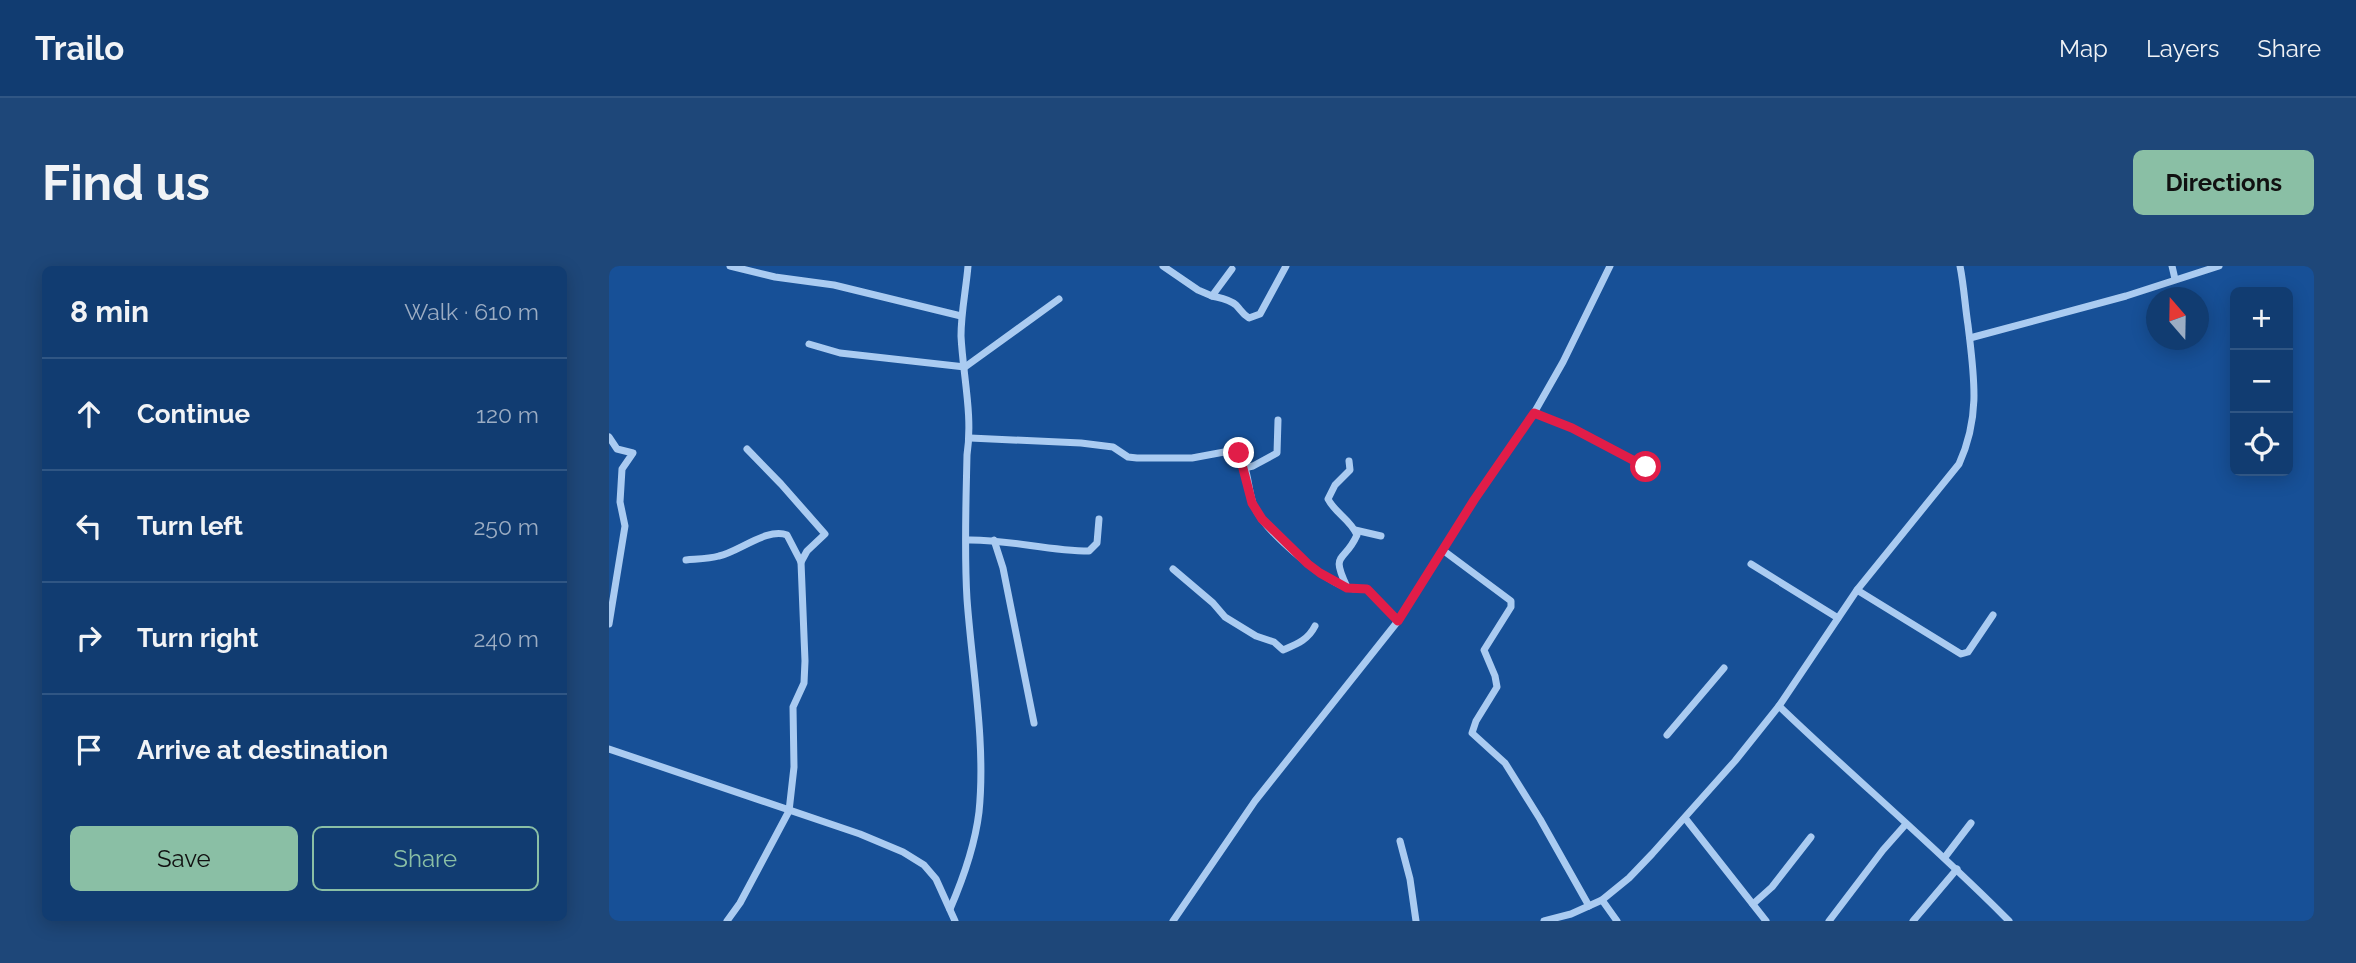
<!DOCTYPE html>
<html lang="en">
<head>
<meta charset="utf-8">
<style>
	body { margin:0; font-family:Raleway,sans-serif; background:#1e4779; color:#f1f3f6 }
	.controls { position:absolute; right:21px; top:21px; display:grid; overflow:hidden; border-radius:10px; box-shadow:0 4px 18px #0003 }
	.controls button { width:63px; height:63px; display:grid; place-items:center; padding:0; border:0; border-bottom:2px solid #305684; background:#113c71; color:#f1f3f6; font:35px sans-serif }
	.compass { position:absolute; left:1537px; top:21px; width:63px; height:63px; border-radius:50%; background:#113c71; box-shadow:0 4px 18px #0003; rotate:340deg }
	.stop { position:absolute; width:21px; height:21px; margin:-16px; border:5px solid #e11d48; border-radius:50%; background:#fff }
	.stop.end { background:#e11d48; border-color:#fff; box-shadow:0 2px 7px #0008 }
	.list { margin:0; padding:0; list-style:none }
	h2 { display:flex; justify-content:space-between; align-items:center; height:91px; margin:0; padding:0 28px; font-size:30px }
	h2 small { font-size:23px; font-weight:400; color:#9cadc3 }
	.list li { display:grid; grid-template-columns:46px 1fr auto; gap:21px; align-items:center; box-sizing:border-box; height:112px; padding:0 28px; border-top:2px solid #305684 }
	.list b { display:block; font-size:26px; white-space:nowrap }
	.list em { font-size:23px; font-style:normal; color:#9cadc3 }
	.actions { display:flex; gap:14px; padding:21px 28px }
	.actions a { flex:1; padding:16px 0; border:2px solid #8abfa5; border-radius:10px; text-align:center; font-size:24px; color:#8abfa5 }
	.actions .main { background:#8abfa5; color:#111 }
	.icon { flex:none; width:38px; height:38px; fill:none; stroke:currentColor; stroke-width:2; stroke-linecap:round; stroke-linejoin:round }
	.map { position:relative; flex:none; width:1705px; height:655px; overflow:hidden; border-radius:10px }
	header { display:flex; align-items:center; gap:42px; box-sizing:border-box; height:98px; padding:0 35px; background:#113c71; border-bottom:2px solid #305684 }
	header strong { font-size:33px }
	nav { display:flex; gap:38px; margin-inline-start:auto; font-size:24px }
	.intro { display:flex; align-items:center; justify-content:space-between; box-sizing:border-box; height:168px; padding:0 42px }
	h1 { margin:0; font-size:49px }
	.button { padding:18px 32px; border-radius:10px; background:#8abfa5; color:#111; font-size:24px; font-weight:700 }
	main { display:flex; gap:42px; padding:0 42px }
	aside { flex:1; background:#113c71; border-radius:10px; box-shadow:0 4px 18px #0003 }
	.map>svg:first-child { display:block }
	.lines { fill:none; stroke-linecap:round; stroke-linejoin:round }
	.minor { stroke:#aacbf1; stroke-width:7 }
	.route { stroke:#e11d48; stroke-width:9 }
</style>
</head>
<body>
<header>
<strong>Trailo</strong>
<nav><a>Map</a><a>Layers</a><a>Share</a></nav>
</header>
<div class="intro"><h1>Find us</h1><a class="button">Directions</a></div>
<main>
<aside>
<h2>8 min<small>Walk · 610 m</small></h2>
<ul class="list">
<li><svg class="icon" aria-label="ahead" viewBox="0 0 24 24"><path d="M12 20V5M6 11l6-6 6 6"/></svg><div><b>Continue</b></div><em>120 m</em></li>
<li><svg class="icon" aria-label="left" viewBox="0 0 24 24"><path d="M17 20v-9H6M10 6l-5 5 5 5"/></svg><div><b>Turn left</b></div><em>250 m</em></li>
<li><svg class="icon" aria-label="right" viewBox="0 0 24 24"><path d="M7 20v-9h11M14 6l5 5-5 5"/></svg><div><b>Turn right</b></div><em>240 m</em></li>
<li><svg class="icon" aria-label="arrive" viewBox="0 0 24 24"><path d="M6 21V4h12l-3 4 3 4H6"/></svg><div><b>Arrive at destination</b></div></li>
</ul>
<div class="actions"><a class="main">Save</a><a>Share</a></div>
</aside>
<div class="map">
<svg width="1705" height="655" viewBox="0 0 1705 655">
	<rect width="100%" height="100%" fill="#175097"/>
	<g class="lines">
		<!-- minor -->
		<g class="minor">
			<path d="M121,0L166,11L225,19L352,50"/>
			<path d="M554,0L589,24L603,30L623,3"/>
			<path d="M1563,0L1566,13"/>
			<path d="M603,30C611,32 620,33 627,39C632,44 633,48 640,52L651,48L677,0"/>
			<path d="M1361,72L1517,30L1610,0"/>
			<path d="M200,78L231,87L356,101L450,33"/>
			<path d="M925,147L963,162L1037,201"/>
			<path d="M0,171L8,183L24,187L13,203L11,236L16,260L0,358"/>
			<path d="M361,172L472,177L504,181L519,191L528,192H583L626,184C640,196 638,223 645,240C655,265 711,311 736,321C743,324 750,322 758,323L789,355"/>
			<path d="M138,183L172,218L216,268L198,285L192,296"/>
			<path d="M635,202L644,200L668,187L669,154"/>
			<path d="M746,264L772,270"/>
			<path d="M358,274C399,273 439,285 480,285L488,277L490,253"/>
			<path d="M385,274L394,302L425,457"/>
			<path d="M835,285L902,335V341L875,384L886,410L888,421L867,455L863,467L896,497L931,553L980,640"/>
			<path d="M77,294C88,293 100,293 110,290C129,286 159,261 178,269L192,296L196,395L195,417L184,441L185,501L180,545L131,637L118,655"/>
			<path d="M1142,298L1229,352"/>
			<path d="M564,303L604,337L616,351L647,370L665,376L674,384C688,378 699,374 706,360"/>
			<path d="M738,321C721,285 735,298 748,269C742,254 726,247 719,233L726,219L741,204L740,195"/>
			<path d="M1248,324L1352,388L1359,386L1384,349"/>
			<path d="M1170,440C1246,513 1326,580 1400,655"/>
			<path d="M1058,469L1115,402"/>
			<path d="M0,483L251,568L294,586L315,599L327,613L346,655"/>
			<path d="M1076,552L1157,655"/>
			<path d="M791,575L801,613L807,655"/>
			<path d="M1336,591L1362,557"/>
			<path d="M993,634L1008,655"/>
			<path d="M1144,638L1163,621L1202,571"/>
			<path d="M341,643C354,613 366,579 370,546C377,477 363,402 358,333C355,285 357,237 358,189C364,149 354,110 352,70C352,46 357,24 359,0"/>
			<path d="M564,655L646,535L789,355L865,234L925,147L954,96L1001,0"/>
			<path d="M935,655L962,648L993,634L1020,612L1043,588L1126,495L1170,440L1248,324L1350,198C1372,150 1365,110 1359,59C1356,40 1355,20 1351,0"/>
			<path d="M1220,655L1274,584L1297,558"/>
			<path d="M1304,655L1348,603"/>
		</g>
	</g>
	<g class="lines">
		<!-- route -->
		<path class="route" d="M630,187L643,237L653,253L699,298L711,307L738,322L758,323L789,355L865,234L925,147L963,162L1037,201"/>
	</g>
</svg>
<div class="controls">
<button>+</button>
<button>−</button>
<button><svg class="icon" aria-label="locate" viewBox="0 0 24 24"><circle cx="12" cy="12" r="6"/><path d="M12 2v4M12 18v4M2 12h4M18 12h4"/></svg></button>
</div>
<svg class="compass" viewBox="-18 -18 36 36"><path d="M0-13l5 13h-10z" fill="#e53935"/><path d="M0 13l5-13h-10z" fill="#9cadc3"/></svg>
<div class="stop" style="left:1037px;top:201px"></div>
<div class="stop end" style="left:630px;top:187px"></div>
</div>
</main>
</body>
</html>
